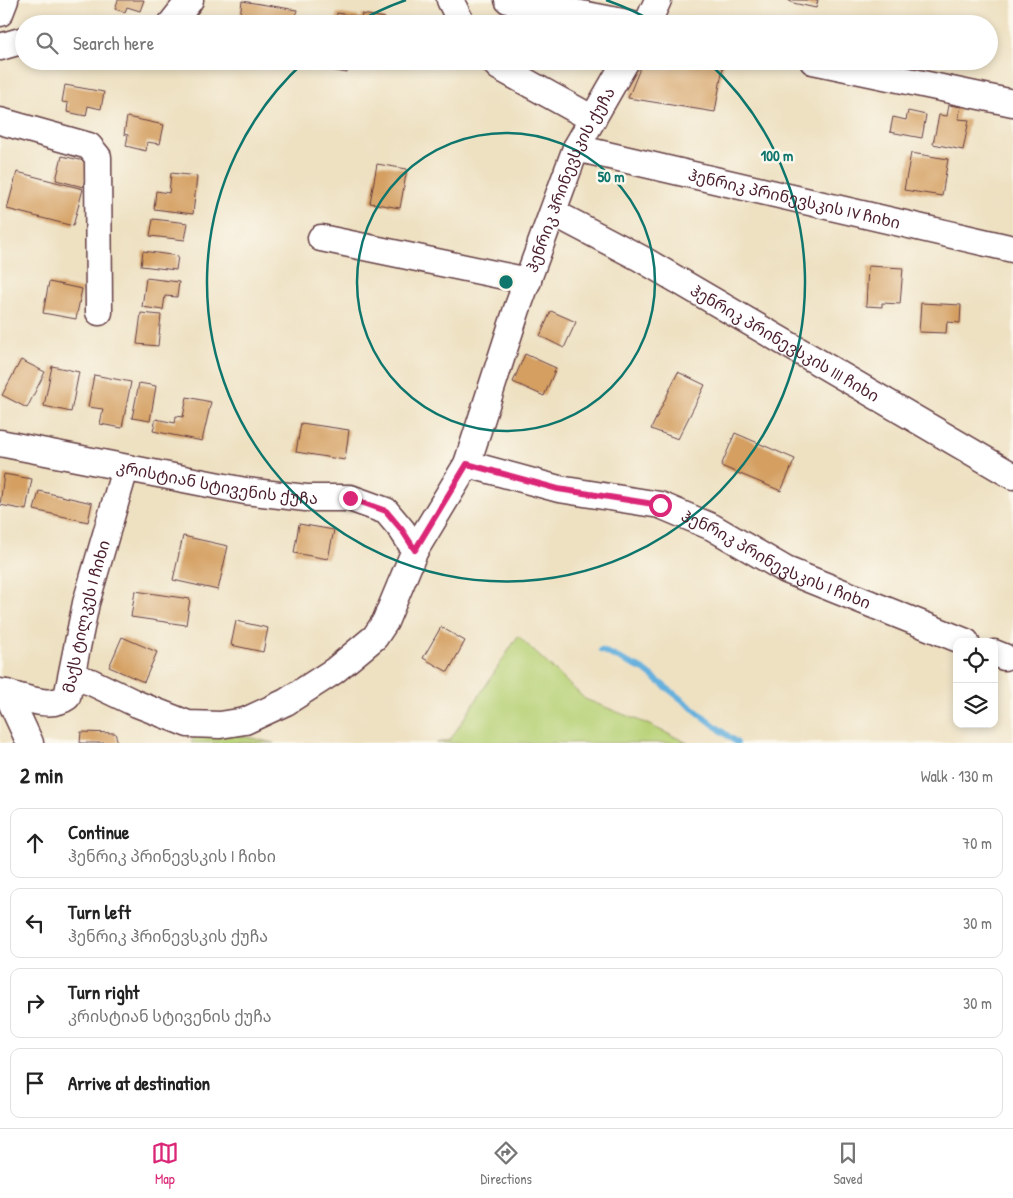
<!DOCTYPE html>
<html lang="en">
<head>
<meta charset="utf-8">
<style>
	body { margin:0; font-family:"Patrick Hand","Noto Sans Georgian",sans-serif; background:#f2f2f2; color:#222 }
	.controls { position:absolute; right:15px; bottom:15px; display:grid; overflow:hidden; border-radius:10px; box-shadow:0 2px 8px #0003 }
	.controls button { width:45px; height:45px; display:grid; place-items:center; padding:0; border:0; border-bottom:1px solid #e0e0e0; background:#fff; color:#222; font:25px sans-serif }
	.stop { position:absolute; width:15px; height:15px; margin:-11px; border:4px solid #db2777; border-radius:50%; background:#fff }
	.stop.end { background:#db2777; border-color:#fff; box-shadow:0 1px 5px #0008 }
	.list { margin:0; padding:0; list-style:none }
	h2 { display:flex; justify-content:space-between; align-items:center; height:65px; margin:0; padding:0 20px; font-size:21px }
	h2 small { font-size:16px; font-weight:400; color:#767676 }
	.list li { display:grid; grid-template-columns:32px 1fr auto; gap:15px; align-items:center; box-sizing:border-box; height:70px; margin:0 10px 10px; padding:0 10px; border:1px solid #e0e0e0; border-radius:10px }
	.list b { display:block; font-size:19px; white-space:nowrap }
	.list p { margin:0; font-size:16px; white-space:nowrap; color:#767676 }
	.list em { font-size:16px; font-style:normal; color:#767676 }
	.icon { flex:none; width:28px; height:28px; fill:none; stroke:currentColor; stroke-width:2; stroke-linecap:round; stroke-linejoin:round }
	.map { position:relative; flex:none; width:1013px; height:743px; overflow:hidden }
	.search { position:absolute; background:#fff; box-shadow:0 2px 8px #0003; left:15px; right:15px; top:15px; height:55px; display:flex; align-items:center; gap:12px; box-sizing:border-box; padding:0 18px; border-radius:28px; color:#767676; font-size:19px }
	.sheet { height:385px; background:#fff }
	nav { display:flex; justify-content:space-around; align-items:center; box-sizing:border-box; height:70px; border-top:1px solid #e0e0e0; background:#fff; font-size:14px; color:#767676 }
	nav a { display:grid; justify-items:center; gap:2px }
	nav .on { color:#db2777 }
	.map>svg:first-child { display:block }
	.green { fill:#b7d176; stroke:#807850 }
	.lines { fill:none; stroke-linecap:round; stroke-linejoin:round }
	.stream { stroke:#65b0dd; stroke-width:6 }
	.building { fill:#d49f61 }
	.minor-casing { stroke:#633c42; stroke-width:29 }
	.minor { stroke:#fff; stroke-width:26 }
	.route { stroke:#db2777; stroke-width:6 }
	.ring { fill:none; stroke:#0f766e; stroke-width:2.5 }
	.labels { text-anchor:middle; dominant-baseline:central; stroke-width:5; stroke-linejoin:round; paint-order:stroke }
	.street-label { font-size:16px; fill:#4a1f2b; stroke:#fbf7ec }
	.centre { fill:#0f766e; stroke:#fbf7ec; stroke-width:2.5 }
	.ring-label { font-size:15px; text-anchor:middle; font-weight:bold; fill:#0f766e; stroke:#fbf7ec; stroke-width:5; stroke-linejoin:round; paint-order:stroke }
</style>
</head>
<body>
<div class="map">
<svg width="1013" height="743" viewBox="0 0 1013 743">
	<rect width="100%" height="100%" fill="#fbf7ec"/>
	<filter id="ink" filterUnits="userSpaceOnUse"><feTurbulence type="fractalNoise" baseFrequency=".02" numOctaves="2"/><feDisplacementMap in="SourceGraphic" scale="10" xChannelSelector="R" yChannelSelector="G"/><feConvolveMatrix kernelMatrix="1 2 1 2 8 2 1 2 1" color-interpolation-filters="sRGB"/></filter>
	<filter id="wash" filterUnits="userSpaceOnUse"><feTurbulence type="fractalNoise" baseFrequency=".0096" numOctaves="4" result="noise"/><feDisplacementMap in="SourceGraphic" scale="20" xChannelSelector="R" yChannelSelector="G"/><feGaussianBlur stdDeviation="1.12" result="paint"/><feColorMatrix in="noise" values="0 0 0 0 0 0 0 0 0 0 0 0 0 0 0 0 0 1.4 0 .05"/><feComposite in="paint" operator="in"/></filter>
	<g filter="url(#wash)">
		<rect width="100%" height="100%" fill="#eee1c2"/>
		<!-- green -->
		<g class="green">
			<path d="M518,636L585,699L645,723L688,743H436L450,740Z"/>
			<path d="M200,727L274,743H191Z"/>
		</g>
		<g class="lines">
			<!-- stream -->
			<path class="stream" d="M601,650L644,670L737,743"/>
		</g>
		<g id="blocks">
			<!-- building -->
			<g class="building">
				<path d="M118,0H144L140,11L127,7L125,12L115,9Z"/>
				<path d="M788,0H818L816,8L793,3Z"/>
				<path d="M242,1L297,10L295,24H239Z"/>
				<path d="M337,13L359,17L358,24H335Z"/>
				<path d="M362,14L385,18L384,24H360Z"/>
				<path d="M327,61H350L347,73L325,69Z"/>
				<path d="M643,61H724L715,112L628,98Z"/>
				<path d="M65,85L104,92L101,109L88,106L86,116L67,112L68,103L62,102Z"/>
				<path d="M949,105L961,107L958,119L969,120L963,150L933,144L939,115L947,116Z"/>
				<path d="M908,111L926,115L922,138L890,132L893,117L906,120Z"/>
				<path d="M127,117L164,125L160,144L147,142L146,151L126,146L128,135L124,134Z"/>
				<path d="M911,153L948,159L942,196L904,190Z"/>
				<path d="M62,156L89,162L83,187L56,180Z"/>
				<path d="M377,164L407,169L400,208L370,203Z"/>
				<path d="M17,172L83,189L73,226L7,209Z"/>
				<path d="M171,173L197,176L193,214L154,209L156,191L169,193Z"/>
				<path d="M153,219L188,223L185,240L150,236Z"/>
				<path d="M143,251L178,256L176,270L141,266Z"/>
				<path d="M868,266L903,268L900,304L882,303V307L866,306Z"/>
				<path d="M146,278L179,282L177,297L165,296L163,310L142,307Z"/>
				<path d="M49,282L82,289L76,319L43,313Z"/>
				<path d="M921,303L961,305L960,323L947,322L946,333L919,332Z"/>
				<path d="M551,311L576,322L564,348L540,336Z"/>
				<path d="M141,313L161,315L158,346L137,344Z"/>
				<path d="M525,354L556,368L544,396L513,382Z"/>
				<path d="M21,360L45,372L27,408L2,395Z"/>
				<path d="M52,366L79,372L71,412L44,406Z"/>
				<path d="M678,372L705,385L678,439L651,429Z"/>
				<path d="M94,375L131,382L122,428L100,424L103,409L88,407Z"/>
				<path d="M139,383L156,386L150,421L132,418Z"/>
				<path d="M187,397L211,402L202,441L153,431L156,419L175,423L176,416L183,417Z"/>
				<path d="M301,423L349,430L345,460L296,452Z"/>
				<path d="M735,433L795,459L781,491L721,466Z"/>
				<path d="M4,474L32,479L26,510L0,505Z"/>
				<path d="M39,491L92,503L88,522L34,510Z"/>
				<path d="M299,524L334,530L328,559L294,553Z"/>
				<path d="M183,536L228,546L218,590L173,580Z"/>
				<path d="M135,591L190,599L186,625L131,617Z"/>
				<path d="M236,621L268,628L263,652L231,645Z"/>
				<path d="M441,627L465,641L448,672L423,658Z"/>
				<path d="M122,637L157,652L144,682L109,667Z"/>
				<path d="M81,732L115,733L118,743H80Z"/>
			</g>
		</g>
	</g>
	<g filter="url(#ink)">
		<use href="#blocks" fill-opacity="0" stroke="#633c42" stroke-width="1"/>
		<g class="lines">
			<!-- minor casing -->
			<g class="minor-casing">
				<g id="minor">
					<path d="M450,0L462,24"/>
					<path d="M508,0L633,24"/>
					<path d="M0,13L5,0"/>
					<path d="M171,24L190,0"/>
					<path d="M647,24L658,0"/>
					<path d="M0,47L24,40"/>
					<path d="M493,61L499,67L593,119"/>
					<path d="M813,61L1013,103"/>
					<path d="M0,121L89,146L98,157L99,312"/>
					<path id="s1" d="M576,148L1013,249"/>
					<path id="s2" d="M554,213L640,258L1013,476"/>
					<path d="M321,238L528,281"/>
					<path id="s3" d="M0,443L245,491L306,498H350L386,511L402,530L415,550"/>
					<path id="s4" d="M467,464L559,489L660,505L712,527L786,570L966,642"/>
					<path d="M994,653L1004,657"/>
					<path id="s5" d="M72,676L91,682L137,704L188,724L220,725L245,721L286,702L334,671L375,637L385,622L415,550L467,464L517,309L576,148L626,61"/>
					<path id="s6" d="M0,692C21,696 49,710 67,697L86,603L125,469"/>
					<path d="M7,693L30,743"/>
				</g>
			</g>
			<!-- minor -->
			<use href="#minor" class="minor"/>
		</g>
	</g>
	<g class="lines" filter="url(#ink)">
		<!-- route -->
		<path class="route" d="M350,498L386,511L402,530L415,550L467,464L558,489L660,505"/>
	</g>
	<!-- distance rings -->
	<g class="ring">
		<circle cx="506" cy="282" r="149"/>
		<path d="M356 23A299 299 0 0 1 406 0M606 0A299 299 0 0 1 656 23M708 62A299 299 0 1 1 304 62"/>
	</g>
	<g class="labels">
		<!-- street labels -->
		<g class="street-label">
			<text stroke="none"><textPath href="#s5" startOffset="838">ჰენრიკ ჰრინევსკის ქუჩა</textPath></text>
			<text stroke="none"><textPath href="#s1" startOffset="224">ჰენრიკ პრინევსკის IV ჩიხი</textPath></text>
			<text stroke="none"><textPath href="#s2" startOffset="265">ჰენრიკ პრინევსკის III ჩიხი</textPath></text>
			<text stroke="none"><textPath href="#s3" startOffset="221">კრისტიან სტივენის ქუჩა</textPath></text>
			<text stroke="none"><textPath href="#s4" startOffset="326">ჰენრიკ პრინევსკის I ჩიხი</textPath></text>
			<text stroke="none"><textPath href="#s6" startOffset="152">მაქს ტილკეს I ჩიხი</textPath></text>
		</g>
	</g>
	<circle cx="506" cy="282" r="8" class="centre"/>
	<g class="ring-label">
		<text x="777" y="161">100 m</text>
		<text x="611" y="182">50 m</text>
	</g>
</svg>
<div class="controls">
<button><svg class="icon" aria-label="locate" viewBox="0 0 24 24"><circle cx="12" cy="12" r="6"/><path d="M12 2v4M12 18v4M2 12h4M18 12h4"/></svg></button>
<button><svg class="icon" aria-label="layers" viewBox="0 0 24 24"><path d="M12 4l9 5-9 5-9-5zM3 14l9 5 9-5"/></svg></button>
</div>
<div class="stop" style="left:660px;top:505px"></div>
<div class="stop end" style="left:350px;top:498px"></div>
<div class="search"><svg class="icon" aria-label="search" viewBox="0 0 24 24"><circle cx="10" cy="10" r="6"/><path d="M15 15l6 6"/></svg>Search here</div>
</div>
<section class="sheet">
<h2>2 min<small>Walk · 130 m</small></h2>
<ul class="list">
<li><svg class="icon" aria-label="ahead" viewBox="0 0 24 24"><path d="M12 20V5M6 11l6-6 6 6"/></svg><div><b>Continue</b><p>ჰენრიკ პრინევსკის I ჩიხი</p></div><em>70 m</em></li>
<li><svg class="icon" aria-label="left" viewBox="0 0 24 24"><path d="M17 20v-9H6M10 6l-5 5 5 5"/></svg><div><b>Turn left</b><p>ჰენრიკ ჰრინევსკის ქუჩა</p></div><em>30 m</em></li>
<li><svg class="icon" aria-label="right" viewBox="0 0 24 24"><path d="M7 20v-9h11M14 6l5 5-5 5"/></svg><div><b>Turn right</b><p>კრისტიან სტივენის ქუჩა</p></div><em>30 m</em></li>
<li><svg class="icon" aria-label="arrive" viewBox="0 0 24 24"><path d="M6 21V4h12l-3 4 3 4H6"/></svg><div><b>Arrive at destination</b></div></li>
</ul>
</section>
<nav>
<a class="on"><svg class="icon" aria-label="map" viewBox="0 0 24 24"><path d="M3 6l6-2 6 2 6-2v14l-6 2-6-2-6 2zM9 4v14M15 6v14"/></svg>Map</a>
<a><svg class="icon" aria-label="directions" viewBox="0 0 24 24"><path d="M12 3l9 9-9 9-9-9zM9 14v-3h6M13 9l2 2-2 2"/></svg>Directions</a>
<a><svg class="icon" aria-label="saved" viewBox="0 0 24 24"><path d="M7 4h10v16l-5-4-5 4z"/></svg>Saved</a>
</nav>
</body>
</html>
